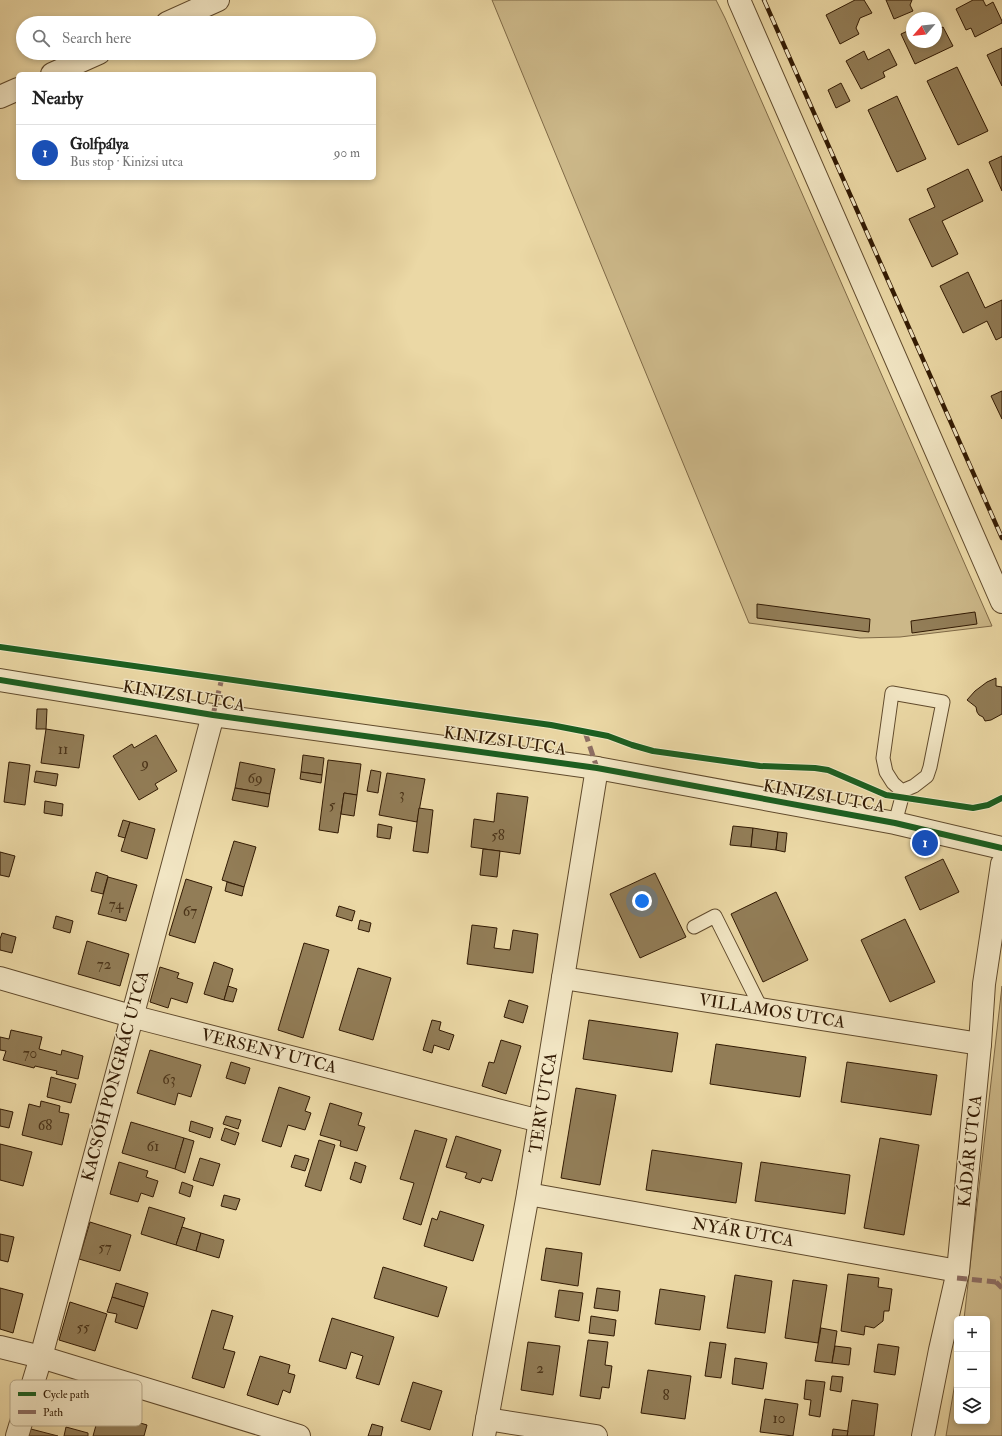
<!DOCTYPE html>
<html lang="en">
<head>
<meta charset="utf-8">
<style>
	body { margin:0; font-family:"IM FELL Double Pica",serif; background:#f2f2f2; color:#222 }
	.controls { position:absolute; right:12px; bottom:12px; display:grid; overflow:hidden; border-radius:6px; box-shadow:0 2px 6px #0003 }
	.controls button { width:36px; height:36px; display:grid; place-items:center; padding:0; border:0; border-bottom:1px solid #e0e0e0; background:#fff; color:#222; font:20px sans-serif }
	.compass { position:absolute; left:906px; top:12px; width:36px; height:36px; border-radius:50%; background:#fff; box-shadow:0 2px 6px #0003; rotate:242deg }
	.you { position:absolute; left:642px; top:901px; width:14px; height:14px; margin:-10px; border:3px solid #fff; border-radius:50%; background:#1a73e8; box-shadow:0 0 0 6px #1a73e833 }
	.badge { display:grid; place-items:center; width:26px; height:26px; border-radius:50%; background:#2563eb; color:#fff; font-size:13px; font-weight:700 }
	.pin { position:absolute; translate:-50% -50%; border:2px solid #fff; box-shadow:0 1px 4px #0006 }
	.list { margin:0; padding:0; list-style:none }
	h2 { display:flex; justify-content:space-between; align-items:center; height:52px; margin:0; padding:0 16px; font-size:17px }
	h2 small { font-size:13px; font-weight:400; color:#767676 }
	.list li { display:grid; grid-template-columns:26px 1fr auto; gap:12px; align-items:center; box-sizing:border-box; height:56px; padding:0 16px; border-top:1px solid #e0e0e0 }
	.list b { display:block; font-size:15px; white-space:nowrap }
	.list p { margin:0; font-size:13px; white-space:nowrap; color:#767676 }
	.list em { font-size:13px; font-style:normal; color:#767676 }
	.icon { flex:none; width:22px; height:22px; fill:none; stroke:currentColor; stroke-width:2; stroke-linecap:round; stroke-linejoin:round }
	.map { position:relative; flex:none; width:1002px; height:1436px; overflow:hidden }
	.search { position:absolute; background:#fff; box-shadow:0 2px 6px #0003; left:16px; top:16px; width:360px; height:44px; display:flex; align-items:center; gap:10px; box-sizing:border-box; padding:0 14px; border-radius:22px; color:#767676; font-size:15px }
	.panel { position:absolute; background:#fff; box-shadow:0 2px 6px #0003; left:16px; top:72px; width:360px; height:108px; border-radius:6px }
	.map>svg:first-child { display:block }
	.green { fill:#ccb889; stroke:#7f6946 }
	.building { fill:#927d57; stroke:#321a03 }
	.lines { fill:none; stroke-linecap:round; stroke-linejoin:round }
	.service-casing { stroke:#604a2c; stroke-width:15 }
	.minor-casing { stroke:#604a2c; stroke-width:24 }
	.tertiary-casing { stroke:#604a2c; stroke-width:24 }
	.service { stroke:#f2e6c4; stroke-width:13 }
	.minor { stroke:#f2e6c4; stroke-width:22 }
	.tertiary { stroke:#f2e6c4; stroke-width:22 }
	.rail-casing { stroke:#321a03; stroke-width:4.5 }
	.rail { stroke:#f2e6c4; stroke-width:3; stroke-dasharray:9; stroke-linecap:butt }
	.quiet { stroke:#8d6e63; stroke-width:5; stroke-dasharray:10 5; stroke-linecap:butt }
	.cycleway-casing { stroke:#f2e6c4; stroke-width:8 }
	.cycleway { stroke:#1b5e20; stroke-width:6 }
	.labels { text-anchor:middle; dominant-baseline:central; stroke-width:3; stroke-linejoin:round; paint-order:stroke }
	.number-label { font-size:15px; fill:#4a3318 }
	.street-label { font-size:17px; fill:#321a03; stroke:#f2e6c4 }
	.key { fill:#f2e6c4; stroke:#b8a98a; stroke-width:1 }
	.key-label { font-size:11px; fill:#321a03 }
</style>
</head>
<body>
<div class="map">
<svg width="1002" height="1436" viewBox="0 0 1002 1436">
	<rect width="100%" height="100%" fill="#ebd8a5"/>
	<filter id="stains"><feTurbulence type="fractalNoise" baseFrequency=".005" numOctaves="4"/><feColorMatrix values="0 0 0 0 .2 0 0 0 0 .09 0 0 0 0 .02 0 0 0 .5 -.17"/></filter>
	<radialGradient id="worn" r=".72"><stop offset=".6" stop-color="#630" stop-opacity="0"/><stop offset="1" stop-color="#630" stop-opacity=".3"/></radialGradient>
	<!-- green -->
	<g class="green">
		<path d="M492,0H716L725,18L992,626L900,637L860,638L749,623Z"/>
		<path d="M1002,986V1436H946L957,1371V1421H987V1319H964Z"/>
	</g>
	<!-- building -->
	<g class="building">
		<path d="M855,0H864L872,13L860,18L856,28L859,34L840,44L826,15Z"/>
		<path d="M886,0H912L910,5L913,11L894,19Z"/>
		<path d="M973,0H983L986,6L993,2L1002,21V23L975,37L971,28L966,30L956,9Z"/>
		<path d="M943,27L953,46L915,64L901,34L912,29V42H936V30Z"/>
		<path d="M1002,48V86L987,55Z"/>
		<path d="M889,49L897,65L883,72L885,77L861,89L846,61L864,51L868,60Z"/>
		<path d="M957,67L988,131L958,145L927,81Z"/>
		<path d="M841,83L850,101L836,108L828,90Z"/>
		<path d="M897,96L926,159L897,172L868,110Z"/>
		<path d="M1002,156V191L989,162Z"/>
		<path d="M968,169L983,201L942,221L958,254L932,267L909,219L935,207L927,189Z"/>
		<path d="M968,272L985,308L1002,300V337L996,340L987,321L963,333L940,286Z"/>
		<path d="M1002,391V419L991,396Z"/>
		<path d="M757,604L870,619L869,632L757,618Z"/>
		<path d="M975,612L977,624L912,633L911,621Z"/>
		<path d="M996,678V686L1002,687V714L991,720L985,721L983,717L979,715L977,712L976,707L967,700L975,691L987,682Z"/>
		<path d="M37,709H47L46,729H36Z"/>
		<path d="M46,729L84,735L79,768L41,763Z"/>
		<path d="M156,735L177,771L155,784L158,789L139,800L113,756L132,744L134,748Z"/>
		<path d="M303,755L324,758L322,775L301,772Z"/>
		<path d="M328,760L361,764L357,795L344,793L338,833L319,830Z"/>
		<path d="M9,762L30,765L25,805L4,802Z"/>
		<path d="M240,762L275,769L270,794L235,788Z"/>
		<path d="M371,770L381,772L378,793L367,791Z"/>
		<path d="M36,771L58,774L56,786L34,782Z"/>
		<path d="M301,772L322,775L321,783L300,779Z"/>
		<path d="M387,773L425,779L417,822L379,815Z"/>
		<path d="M235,788L270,794L268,807L232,800Z"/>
		<path d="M344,793L357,795L354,816L341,814Z"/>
		<path d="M497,793L528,797L520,854L471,847L474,819L494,822Z"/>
		<path d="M45,801L63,804L62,816L44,813Z"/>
		<path d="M419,808L433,810L428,853L413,851Z"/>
		<path d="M123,820L130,822L125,838L118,836Z"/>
		<path d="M130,822L155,829L147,859L121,851Z"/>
		<path d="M378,824L392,827L390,839L377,837Z"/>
		<path d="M733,826L753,828L751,847L730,845Z"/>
		<path d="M753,828L778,832L776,850L751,847Z"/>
		<path d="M778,832L787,833L785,852L776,850Z"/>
		<path d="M234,841L256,847L244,887L222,880Z"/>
		<path d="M483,849L500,851L497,877L480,875Z"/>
		<path d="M0,852L15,856L9,877L0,875Z"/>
		<path d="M943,859L959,892L920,910L905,877Z"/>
		<path d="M96,872L108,876L103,894L91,891Z"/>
		<path d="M655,873L686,937L640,958L610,894Z"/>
		<path d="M108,877L137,885L126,921L98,914Z"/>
		<path d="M186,879L212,887L195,943L169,935Z"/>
		<path d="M227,882L244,887L242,896L225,891Z"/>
		<path d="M776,892L808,960L763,982L731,914Z"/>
		<path d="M339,906L355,911L352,921L336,916Z"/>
		<path d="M56,916L73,921L70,933L53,928Z"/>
		<path d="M905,919L935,982L890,1002L861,940Z"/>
		<path d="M360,920L371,923L369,932L358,929Z"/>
		<path d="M472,925L497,928L494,948L510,950L513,930L538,934L533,973L467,964Z"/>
		<path d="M2,933L16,937L12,953L0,950V939Z"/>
		<path d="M87,941L129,954L120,986L78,974Z"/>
		<path d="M304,943L329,950L303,1038L278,1030Z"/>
		<path d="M214,962L233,969L224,1000L204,994Z"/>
		<path d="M160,967L179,973L177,978L193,983L187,1003L171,998L168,1008L150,1002Z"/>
		<path d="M358,968L391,978L373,1040L339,1030Z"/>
		<path d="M228,986L237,989L233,1002L224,1000Z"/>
		<path d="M509,1000L528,1006L523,1023L504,1017Z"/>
		<path d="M432,1020L441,1022L439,1030L454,1035L449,1050L434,1045L432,1053L423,1050Z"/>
		<path d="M589,1020L678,1033L672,1072L583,1059Z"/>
		<path d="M11,1030L42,1037L39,1049L61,1055L62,1050L83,1056L78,1079L56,1074L57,1071L35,1066L34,1068L3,1060L6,1051L0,1050V1037L9,1039Z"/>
		<path d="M501,1040L521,1046L506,1094L482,1086L489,1062L494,1063Z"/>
		<path d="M716,1044L806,1057L800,1097L710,1084Z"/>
		<path d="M150,1050L201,1065L191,1097L178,1093L175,1105L137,1093Z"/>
		<path d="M231,1062L250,1068L245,1084L226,1078Z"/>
		<path d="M847,1062L937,1075L931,1115L841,1102Z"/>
		<path d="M51,1077L76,1084L71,1103L47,1097Z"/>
		<path d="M279,1087L310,1097L305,1111L311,1113L305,1130L288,1125L281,1147L262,1141Z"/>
		<path d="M576,1088L616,1095L600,1185L561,1178Z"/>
		<path d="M41,1101L60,1106L59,1112L69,1114L62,1145L22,1135L29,1104L40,1107Z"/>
		<path d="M330,1103L362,1113L358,1125L365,1127L357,1151L340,1146L341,1141L320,1135Z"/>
		<path d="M0,1109L13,1112L9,1128L0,1126Z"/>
		<path d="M226,1116L241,1120L238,1129L223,1124Z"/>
		<path d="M191,1121L213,1128L210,1138L189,1131Z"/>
		<path d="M131,1122L184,1138L175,1169L122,1153Z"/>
		<path d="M225,1128L239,1133L235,1145L221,1140Z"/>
		<path d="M415,1130L447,1139L421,1225L403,1219L414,1183L400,1179Z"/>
		<path d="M456,1136L501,1150L492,1181L482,1178L480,1183L465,1178L467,1173L446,1167Z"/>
		<path d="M184,1138L194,1141L185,1173L175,1169Z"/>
		<path d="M880,1138L919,1145L904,1235L864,1228Z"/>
		<path d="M319,1140L335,1145L321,1191L305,1186Z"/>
		<path d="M0,1144L32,1152L23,1186L0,1180Z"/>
		<path d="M652,1150L742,1163L736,1203L646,1190Z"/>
		<path d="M295,1155L309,1159L305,1171L291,1167Z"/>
		<path d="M200,1158L220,1164L213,1186L193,1180Z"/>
		<path d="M119,1162L148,1171L146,1177L158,1181L153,1197L141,1193L138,1202L110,1194Z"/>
		<path d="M355,1162L366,1166L361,1183L350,1179Z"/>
		<path d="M761,1162L850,1175L845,1214L755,1201Z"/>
		<path d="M182,1182L193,1186L190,1197L179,1193Z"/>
		<path d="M224,1195L240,1199L236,1210L221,1206Z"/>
		<path d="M149,1207L185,1218L176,1245L141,1234Z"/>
		<path d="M440,1211L484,1225L473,1261L424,1246L432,1218L437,1220Z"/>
		<path d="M90,1222L131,1235L120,1271L79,1259Z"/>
		<path d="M182,1227L201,1233L196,1251L176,1245Z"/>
		<path d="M201,1233L224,1240L219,1258L196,1251Z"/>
		<path d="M0,1234L14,1237L8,1262L0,1260Z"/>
		<path d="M546,1248L582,1253L578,1286L541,1280Z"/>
		<path d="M383,1267L447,1287L438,1317L374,1298Z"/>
		<path d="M848,1274L879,1278L878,1287L892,1289L889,1311H884L883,1321L874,1328L865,1326L864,1335L841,1331Z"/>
		<path d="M735,1275L772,1281L765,1333L727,1328Z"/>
		<path d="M793,1280L827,1285L818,1343L785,1338Z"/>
		<path d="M116,1283L148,1293L144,1307L112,1297Z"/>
		<path d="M0,1288L23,1294L13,1333L0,1329Z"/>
		<path d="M597,1288L620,1291L618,1311L594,1308Z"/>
		<path d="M660,1289L705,1296L700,1330L655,1324Z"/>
		<path d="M559,1290L583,1293L579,1321L555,1317Z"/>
		<path d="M112,1297L144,1307L137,1329L115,1322L117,1314L107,1312Z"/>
		<path d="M70,1302L107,1314L95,1351L59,1340Z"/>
		<path d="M212,1310L233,1316L223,1349L235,1352L224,1388L192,1378Z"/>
		<path d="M591,1316L616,1320L614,1336L589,1333Z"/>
		<path d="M332,1318L394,1337L379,1385L356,1378L363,1356L351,1352L346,1369L319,1361Z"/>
		<path d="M821,1328L837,1331L832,1363L815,1361Z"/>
		<path d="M588,1340L608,1342L605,1365L612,1366L609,1388L602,1387L600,1399L580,1396Z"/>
		<path d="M528,1342L560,1346L553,1395L521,1390Z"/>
		<path d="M710,1342L726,1344L721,1378L705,1376Z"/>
		<path d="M878,1344L899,1347L895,1375L874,1372Z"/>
		<path d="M835,1346L851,1348L849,1365L832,1363Z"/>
		<path d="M260,1356L290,1365L288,1373L295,1375L290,1393L283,1390L278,1405L247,1395Z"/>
		<path d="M735,1358L767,1363L763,1389L732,1384Z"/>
		<path d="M648,1370L691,1376L685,1419L641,1413Z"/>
		<path d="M832,1376L843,1377L841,1392L830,1390Z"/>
		<path d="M806,1380L825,1382L820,1417L809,1415L811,1400L804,1399Z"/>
		<path d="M413,1382L442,1391L430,1430L401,1421Z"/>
		<path d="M765,1399L798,1404L793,1436L760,1432Z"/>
		<path d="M852,1400L878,1404L874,1436H847Z"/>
		<path d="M100,1411L147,1425L144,1436H93Z"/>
		<path d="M372,1424L383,1427L381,1436H368Z"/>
		<path d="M66,1427L88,1433V1436H64Z"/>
		<path d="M27,1428L58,1436H25Z"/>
		<path d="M833,1429L848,1431L847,1436H832Z"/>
	</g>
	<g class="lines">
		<!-- service casing -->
		<g class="service-casing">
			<g id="service">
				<path d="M892,693L943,702L930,767L927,776L914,786L902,791L893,783L886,772L883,758Z"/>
				<path d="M895,823L902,797V791"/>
				<path d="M694,927L715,916L762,1010"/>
			</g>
		</g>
		<!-- minor casing -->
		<g class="minor-casing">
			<g id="minor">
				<path d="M739,0L1002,602"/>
				<path d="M0,680L213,715L597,768L895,823L1002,848"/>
				<path d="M0,978L131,1016L540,1121"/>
				<path d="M563,978L980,1044"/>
				<path d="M528,1194L958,1271"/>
				<path d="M0,1347L41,1357L299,1436"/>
				<path d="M487,1419L596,1436"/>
				<path d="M17,1436L41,1357L213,715"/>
				<path d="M484,1436L528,1194L597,768"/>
				<path d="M923,1436L940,1350L958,1271L980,1044L984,984L1002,864"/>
			</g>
		</g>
		<!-- tertiary casing -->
		<g class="tertiary-casing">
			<g id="tertiary">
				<path d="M167,23L218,0"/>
				<path d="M52,74L99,53"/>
				<path d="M0,97L18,89"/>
			</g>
		</g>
		<!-- service -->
		<use href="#service" class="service"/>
		<!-- minor -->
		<use href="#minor" class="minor"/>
		<!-- tertiary -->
		<use href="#tertiary" class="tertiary"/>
		<!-- rail casing -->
		<g class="rail-casing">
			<path id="rail" d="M764,0L1002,538"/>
		</g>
		<!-- rail -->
		<use href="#rail" class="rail"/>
		<!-- quiet -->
		<g class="quiet">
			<path d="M213,715L222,678"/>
			<path d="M585,732L597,768"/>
			<path d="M957,1278L996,1282L1002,1278"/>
			<path d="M996,1282L1002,1288"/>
		</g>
		<!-- cycleway casing -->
		<g class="cycleway-casing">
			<g id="cycleway">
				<path d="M0,647L551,725L608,736L632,745L653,751L760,766L815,768L828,770L886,795L973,808L988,805L1002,798"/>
				<path d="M0,680L213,715L597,768L895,823L1002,848"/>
			</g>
		</g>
		<!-- cycleway -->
		<use href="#cycleway" class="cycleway"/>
	</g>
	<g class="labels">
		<!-- number labels -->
		<g class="number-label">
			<text x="63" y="749">11</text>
			<text x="145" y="763">9</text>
			<text x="255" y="778">69</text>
			<text x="402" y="794">3</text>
			<text x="332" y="805">5</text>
			<text x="498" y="835">58</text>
			<text x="116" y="904">74</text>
			<text x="190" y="911">67</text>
			<text x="104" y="964">72</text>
			<text x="30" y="1053">70</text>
			<text x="169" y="1079">63</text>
			<text x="45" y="1125">68</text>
			<text x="153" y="1146">61</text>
			<text x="105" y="1247">57</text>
			<text x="83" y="1327">55</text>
			<text x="540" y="1368">2</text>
			<text x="666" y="1395">8</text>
			<text x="779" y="1418">10</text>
		</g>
		<!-- street labels -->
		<g class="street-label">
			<text transform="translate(184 696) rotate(9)">KINIZSI UTCA</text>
			<text transform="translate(505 741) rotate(8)">KINIZSI UTCA</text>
			<text transform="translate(824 796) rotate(10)">KINIZSI UTCA</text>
			<text transform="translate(772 1011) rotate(9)">VILLAMOS UTCA</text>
			<text transform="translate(269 1051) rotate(14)">VERSENY UTCA</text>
			<text transform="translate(115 1076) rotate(-75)">KACSÓH PONGRÁC UTCA</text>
			<text transform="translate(543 1103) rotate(-81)">TERV UTCA</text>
			<text transform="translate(970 1151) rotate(-84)">KÁDÁR UTCA</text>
			<text transform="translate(743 1232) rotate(10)">NYÁR UTCA</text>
		</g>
	</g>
	<!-- legend -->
	<rect x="10" y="1380" width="132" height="46" rx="6" class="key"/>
	<rect x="18" y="1392" width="18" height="4" fill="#1b5e20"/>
	<rect x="18" y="1410" width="18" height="4" fill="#8d6e63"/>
	<g class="key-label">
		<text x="43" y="1398">Cycle path</text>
		<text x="43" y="1416">Path</text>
	</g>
	<rect width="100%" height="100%" filter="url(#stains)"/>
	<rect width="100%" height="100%" fill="url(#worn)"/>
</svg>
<div class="controls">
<button>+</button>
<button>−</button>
<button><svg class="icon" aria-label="layers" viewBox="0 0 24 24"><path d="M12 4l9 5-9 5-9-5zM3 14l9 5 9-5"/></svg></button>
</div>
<svg class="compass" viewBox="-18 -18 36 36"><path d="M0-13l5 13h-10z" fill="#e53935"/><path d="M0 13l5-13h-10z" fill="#767676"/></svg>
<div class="you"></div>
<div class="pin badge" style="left:925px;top:843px;background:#1a4fb4">1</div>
<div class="search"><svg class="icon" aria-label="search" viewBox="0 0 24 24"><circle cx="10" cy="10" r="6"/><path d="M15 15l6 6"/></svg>Search here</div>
<section class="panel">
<h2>Nearby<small></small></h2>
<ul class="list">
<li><span class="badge" style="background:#1a4fb4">1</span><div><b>Golfpálya</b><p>Bus stop · Kinizsi utca</p></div><em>90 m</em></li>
</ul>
</section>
</div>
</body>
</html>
